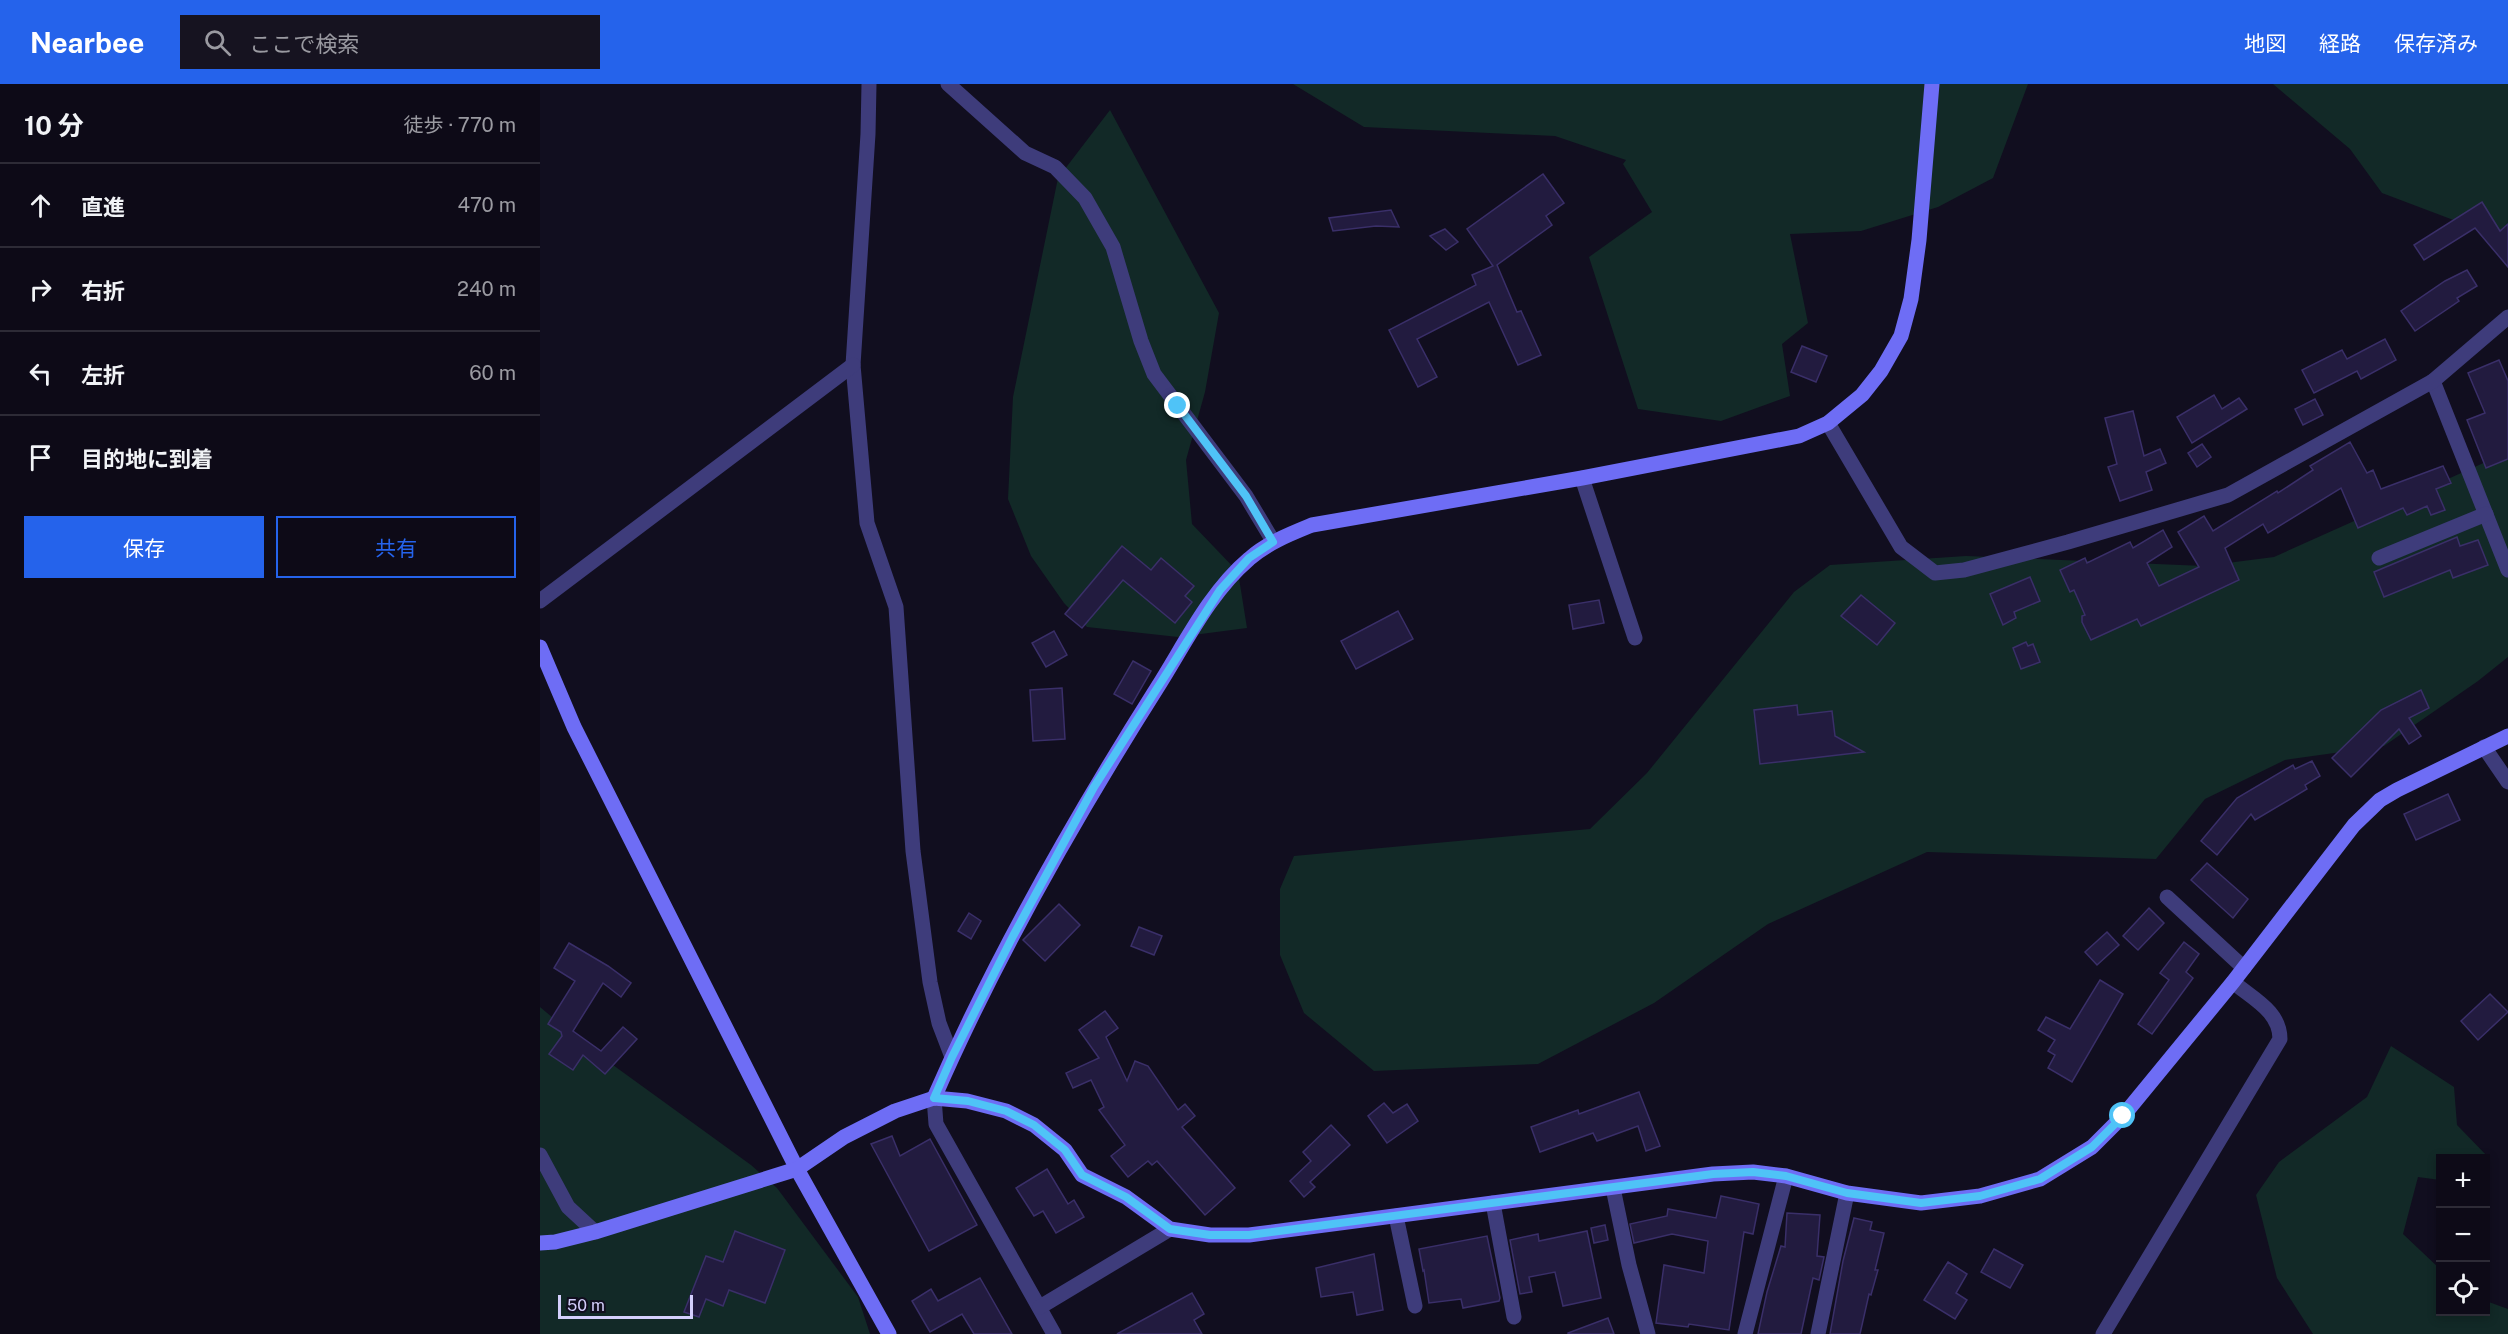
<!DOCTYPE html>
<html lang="ja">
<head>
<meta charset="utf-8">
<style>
	body { margin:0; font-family:"Public Sans","Noto Sans JP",sans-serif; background:#161320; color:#f1f3f6 }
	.controls { position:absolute; right:18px; bottom:18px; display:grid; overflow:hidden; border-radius:0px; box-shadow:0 3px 9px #0003 }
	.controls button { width:54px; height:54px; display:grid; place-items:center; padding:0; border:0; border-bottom:2px solid #2d2b36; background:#0d0a17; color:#f1f3f6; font:30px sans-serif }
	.scale { position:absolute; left:18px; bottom:15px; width:135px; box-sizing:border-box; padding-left:6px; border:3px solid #d4cffc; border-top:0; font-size:16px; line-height:21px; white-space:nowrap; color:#d4cffc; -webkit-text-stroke:4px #110e1f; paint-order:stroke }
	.stop { position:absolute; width:18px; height:18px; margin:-14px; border:4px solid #4fc3f7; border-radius:50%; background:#fff }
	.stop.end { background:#4fc3f7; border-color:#fff; box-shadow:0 2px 6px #0008 }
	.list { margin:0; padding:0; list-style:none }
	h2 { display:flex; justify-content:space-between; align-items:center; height:78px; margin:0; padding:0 24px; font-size:26px }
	h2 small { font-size:20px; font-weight:400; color:#9a9aa1 }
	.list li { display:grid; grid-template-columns:39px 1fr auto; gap:18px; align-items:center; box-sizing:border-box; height:84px; padding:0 24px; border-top:2px solid #2d2b36 }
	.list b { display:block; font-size:22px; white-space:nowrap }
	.list em { font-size:20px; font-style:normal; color:#9a9aa1 }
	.actions { display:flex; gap:12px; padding:18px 24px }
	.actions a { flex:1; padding:14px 0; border:2px solid #2563eb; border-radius:0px; text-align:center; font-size:21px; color:#2563eb }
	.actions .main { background:#2563eb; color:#fff }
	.icon { flex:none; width:33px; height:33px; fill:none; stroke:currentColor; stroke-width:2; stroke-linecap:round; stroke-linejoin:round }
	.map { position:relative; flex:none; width:1968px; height:1250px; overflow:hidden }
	header { display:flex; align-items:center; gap:36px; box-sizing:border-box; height:84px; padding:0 30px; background:#2563eb; color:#fff }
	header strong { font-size:28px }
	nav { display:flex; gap:33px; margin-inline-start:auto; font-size:21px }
	.search { width:420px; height:54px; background:#161320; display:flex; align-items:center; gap:15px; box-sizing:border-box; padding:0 21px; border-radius:0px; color:#9a9aa1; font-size:22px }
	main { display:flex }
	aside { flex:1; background:#0d0a17 }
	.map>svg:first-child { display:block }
	.green { fill:#122927 }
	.building { fill:#221b3f; stroke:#3a2f69; stroke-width:1.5 }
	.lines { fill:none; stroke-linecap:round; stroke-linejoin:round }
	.street { stroke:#3e3c7b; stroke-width:15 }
	.secondary { stroke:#6e6df5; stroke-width:15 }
	.route { stroke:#4fc3f7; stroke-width:8 }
</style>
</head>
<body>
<header>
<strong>Nearbee</strong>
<div class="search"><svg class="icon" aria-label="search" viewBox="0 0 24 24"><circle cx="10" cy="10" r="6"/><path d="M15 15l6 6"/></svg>ここで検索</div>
<nav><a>地図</a><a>経路</a><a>保存済み</a></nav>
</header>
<main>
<aside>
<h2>10 分<small>徒歩 · 770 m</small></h2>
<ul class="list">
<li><svg class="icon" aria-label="ahead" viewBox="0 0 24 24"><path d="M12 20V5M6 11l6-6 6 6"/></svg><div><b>直進</b></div><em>470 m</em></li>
<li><svg class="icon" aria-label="right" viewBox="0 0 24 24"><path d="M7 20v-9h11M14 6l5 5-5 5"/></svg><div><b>右折</b></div><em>240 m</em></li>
<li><svg class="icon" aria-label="left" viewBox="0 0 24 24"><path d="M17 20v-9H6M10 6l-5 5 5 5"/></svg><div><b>左折</b></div><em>60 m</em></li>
<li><svg class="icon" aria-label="arrive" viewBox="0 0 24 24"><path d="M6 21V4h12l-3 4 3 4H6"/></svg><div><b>目的地に到着</b></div></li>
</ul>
<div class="actions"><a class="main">保存</a><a>共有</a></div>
</aside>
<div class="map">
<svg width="1968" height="1250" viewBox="0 0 1968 1250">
	<rect width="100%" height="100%" fill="#110e1f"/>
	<!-- green -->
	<g class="green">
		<path d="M753,0H1488L1453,94L1398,123L1321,147L1250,150L1268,239L1242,260L1250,312L1181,337L1098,325L1049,173L1112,128L1083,80L1086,76L1015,52L824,43Z"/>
		<path d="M1733,0H1968V154H1961L1842,109L1810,65Z"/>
		<path d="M570,26L679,229L665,308L646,376L652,440L698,488L707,544L638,553L547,543L524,519L491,472L468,415L473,313L518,94Z"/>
		<path d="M1968,368V573L1938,597L1844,662L1745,676L1665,715L1616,775L1387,768L1228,840L1114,919L998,980L834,987L764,929L740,871V805L754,772L1050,745L1107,689L1254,508L1290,481L1426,472L1664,482L1734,473Z"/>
		<path d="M0,923L44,960L211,1081L237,1104L318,1213L330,1250H0Z"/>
		<path d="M1851,962L1914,1003L1917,1041L1949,1074L1946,1078V1074H1900V1096L1878,1093L1863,1150L1900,1185V1228H1946V1217L1968,1225V1250H1773L1737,1194L1716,1111L1739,1078L1827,1013Z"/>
	</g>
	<!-- building -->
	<g class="building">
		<path d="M1003,90L1024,119L1006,132L1012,141L957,181L977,228L981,227L1001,271L978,281L949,218L877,255L897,293L878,303L849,246L936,201L932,191L953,182L927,145Z"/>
		<path d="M1942,118L1960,147L1968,140V183L1935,144L1884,176L1874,161Z"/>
		<path d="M851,126L859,143L836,142L793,147L789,134Z"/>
		<path d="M905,145L918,158L906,166L890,152Z"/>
		<path d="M1927,186L1937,202L1917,214L1919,217L1875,247L1861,227L1905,197Z"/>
		<path d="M1845,255L1856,276L1821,295L1817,287L1774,309L1762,286L1802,266L1807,275Z"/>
		<path d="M1262,262L1287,272L1276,298L1251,288Z"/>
		<path d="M1959,276L1968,297V375L1946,384L1927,336L1945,329L1928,289Z"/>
		<path d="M1674,311L1682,325L1699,314L1707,325L1652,359L1637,333Z"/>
		<path d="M1775,315L1783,331L1763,341L1755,325Z"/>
		<path d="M1593,327L1604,372L1620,365L1626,379L1606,388L1612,406L1580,417L1568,383L1577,380L1565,334Z"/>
		<path d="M1810,358L1827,389L1833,386L1841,405L1903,382L1911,399L1896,405L1905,426L1891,431L1887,422L1867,431L1863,424L1818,444L1801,404L1728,449L1723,440L1685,464L1699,496L1601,542L1597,535L1551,556L1542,538V532L1545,531L1534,506L1530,508L1520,486L1545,474L1547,479L1590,458L1593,464L1623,446L1632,463L1607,479L1619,502L1659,483L1638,448L1664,432L1673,447L1737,407L1738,409L1773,386L1770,382Z"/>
		<path d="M1662,360L1671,373L1657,383L1648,369Z"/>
		<path d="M1917,453L1920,462L1938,456L1948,481L1913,494L1910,486L1844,513L1834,488Z"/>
		<path d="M582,462L611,486L621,474L654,502L645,512L652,518L635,539L583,496L542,544L525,530Z"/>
		<path d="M1490,493L1500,517L1474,528L1476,534L1463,541L1450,510Z"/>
		<path d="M1321,511L1355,539L1337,561L1301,532Z"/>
		<path d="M1059,516L1064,539L1033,545L1029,521Z"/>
		<path d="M858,527L873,555L816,585L801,557Z"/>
		<path d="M514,547L527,571L506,583L492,559Z"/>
		<path d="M1486,558L1488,562L1493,560L1500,578L1481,585L1473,564Z"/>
		<path d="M593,577L611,587L592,620L574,610Z"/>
		<path d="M522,604L525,655L493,657L490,606Z"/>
		<path d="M1881,606L1889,624L1869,634L1881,652L1869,660L1859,645L1811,693L1792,674L1841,626Z"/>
		<path d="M1257,621L1258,631L1292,627L1295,652L1324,668L1220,680L1214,626Z"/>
		<path d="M1772,677L1780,692L1765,701L1767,705L1715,736L1711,730L1677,771L1661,757L1697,714L1753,681L1755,685Z"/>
		<path d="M1908,710L1920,736L1876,756L1864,730Z"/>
		<path d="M1667,779L1708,815L1693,834L1651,796Z"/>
		<path d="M519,820L540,841L505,877L483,856Z"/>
		<path d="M1609,824L1624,839L1598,866L1583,852Z"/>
		<path d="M429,829L441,837L431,855L418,847Z"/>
		<path d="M599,843L622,852L614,871L591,862Z"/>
		<path d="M1567,848L1579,861L1557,881L1545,868Z"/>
		<path d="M1644,858L1659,870L1646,888L1653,894L1612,950L1598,940L1629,896L1620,889Z"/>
		<path d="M29,859L68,882L91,899L81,913L63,899L33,947L61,967L83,943L97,955L65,990L43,971L33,986L9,970L22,952L21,948L8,940L35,897L14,884Z"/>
		<path d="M1560,896L1583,910L1532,998L1508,984L1515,971L1508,967L1515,956L1498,946L1506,933L1530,945Z"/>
		<path d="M1950,910L1968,928L1938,956L1921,937Z"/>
		<path d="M565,927L578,944L566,953L587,997L595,977L608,982L638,1026L645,1020L655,1032L642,1043L695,1104L665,1131L617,1077L612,1081L608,1077L588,1093L571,1072L585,1061L559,1026L564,1023L551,996L533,1004L526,989L559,974L539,946Z"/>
		<path d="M1099,1008L1120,1062L1106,1067L1098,1042L1057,1057L1053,1049L1000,1068L991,1043L1038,1026L1039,1030Z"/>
		<path d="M844,1019L853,1029L867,1020L878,1037L847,1059L828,1032Z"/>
		<path d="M791,1041L810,1061L770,1098L775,1103L764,1113L750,1097L771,1077L763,1068Z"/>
		<path d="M352,1052L360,1072L390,1055L437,1141L389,1167L331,1060Z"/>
		<path d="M507,1085L528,1120L534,1116L544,1133L516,1149L503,1127L494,1132L476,1104Z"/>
		<path d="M1181,1112L1219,1120L1213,1150L1204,1148L1189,1246L1149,1240L1148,1243L1116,1239L1124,1181L1164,1189L1168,1157L1132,1150L1094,1159L1090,1140L1127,1132L1128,1125L1176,1134Z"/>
		<path d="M1247,1129L1280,1131L1277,1172L1284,1173L1279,1196L1273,1194L1261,1250H1218L1227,1208L1241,1162L1245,1163Z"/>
		<path d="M1314,1134L1332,1138L1330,1146L1344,1149L1335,1186H1338L1331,1211L1329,1210L1320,1250H1290L1303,1177Z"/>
		<path d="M1065,1141L1068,1156L1054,1159L1051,1144Z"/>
		<path d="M195,1147L245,1166L225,1219L189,1206L183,1222L166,1215L159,1233L144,1228L166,1172L183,1178Z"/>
		<path d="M1047,1147L1061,1214L1023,1222L1015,1188L989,1193L992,1208L980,1210L970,1156L998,1150L999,1157Z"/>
		<path d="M947,1152L960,1214L959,1217L923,1224L921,1215L889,1219L884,1186L883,1187L879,1165Z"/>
		<path d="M1454,1165L1483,1181L1470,1204L1441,1188Z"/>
		<path d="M834,1170L843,1226L817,1231L813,1208L781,1213L776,1184Z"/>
		<path d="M1408,1178L1427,1190L1416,1209L1427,1216L1415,1235L1384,1216Z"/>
		<path d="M440,1194L472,1250H434L422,1230L390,1248L372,1217L391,1205L398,1217Z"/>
		<path d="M652,1209L664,1230L654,1236L662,1250H577Z"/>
		<path d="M1068,1234L1074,1250H1028V1249Z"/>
	</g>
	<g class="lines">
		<!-- street -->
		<g class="street">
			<path d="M329,0L328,50L313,281L327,439L356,523L373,767L390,898L399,939L412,973"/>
			<path d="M408,0L485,69L515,83L545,114L573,163L601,257L614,290L706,412L733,457"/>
			<path d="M1893,297L1968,486"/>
			<path d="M1288,339L1361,463L1395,489L1424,486L1528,458L1688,411L1893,297L1968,233"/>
			<path d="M1042,394L1095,554"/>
			<path d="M1839,474L1946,430"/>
			<path d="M0,517L313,281"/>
			<path d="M1944,663L1968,698"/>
			<path d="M1627,813L1704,884"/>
			<path d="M394,1014L396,1040L514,1250"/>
			<path d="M0,1071L28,1123L55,1148"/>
			<path d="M1073,1104L1089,1181L1108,1250"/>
			<path d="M953,1119L974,1233"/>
			<path d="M856,1132L875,1222"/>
			<path d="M500,1223L630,1145"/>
			<path d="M1205,1250L1246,1092"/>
			<path d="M1278,1250L1307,1109"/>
			<path d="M1563,1250L1740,955C1740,927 1713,915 1693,898"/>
		</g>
		<!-- secondary -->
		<g class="secondary">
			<path d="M0,563L34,643L257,1085L349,1250"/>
			<path d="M394,1014C456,872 534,735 617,604C645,560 669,509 709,475C727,459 750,450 772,441L1042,394L1259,352L1288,339L1322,311L1341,287L1361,252L1371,215L1379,156L1392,0"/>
			<path d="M0,1159L15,1158L55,1148L257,1085L304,1053L355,1027L394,1014L427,1017L466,1027L494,1041L525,1066L542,1091L586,1113L630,1145L670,1151H709L1173,1090L1213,1088L1246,1092L1307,1109L1381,1119L1440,1112L1500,1095L1552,1063L1583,1032L1693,898L1814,741L1840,716L1857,706L1968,652"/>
		</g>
	</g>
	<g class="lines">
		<!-- route -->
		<path class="route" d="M638,322L706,412L733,458L709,474L680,506L554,703L473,852L412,973L394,1014L428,1017L466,1027L494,1041L525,1066L542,1091L586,1113L630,1145L670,1151H709L1173,1090L1213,1088L1246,1092L1307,1109L1381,1119L1440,1112L1500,1095L1552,1063L1583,1032"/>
	</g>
</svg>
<div class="controls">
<button>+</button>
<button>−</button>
<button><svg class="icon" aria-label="locate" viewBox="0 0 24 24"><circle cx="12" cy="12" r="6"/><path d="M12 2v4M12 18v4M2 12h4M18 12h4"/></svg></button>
</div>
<div class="scale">50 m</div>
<div class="stop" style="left:1583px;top:1032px"></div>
<div class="stop end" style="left:638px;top:322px"></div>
</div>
</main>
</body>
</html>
